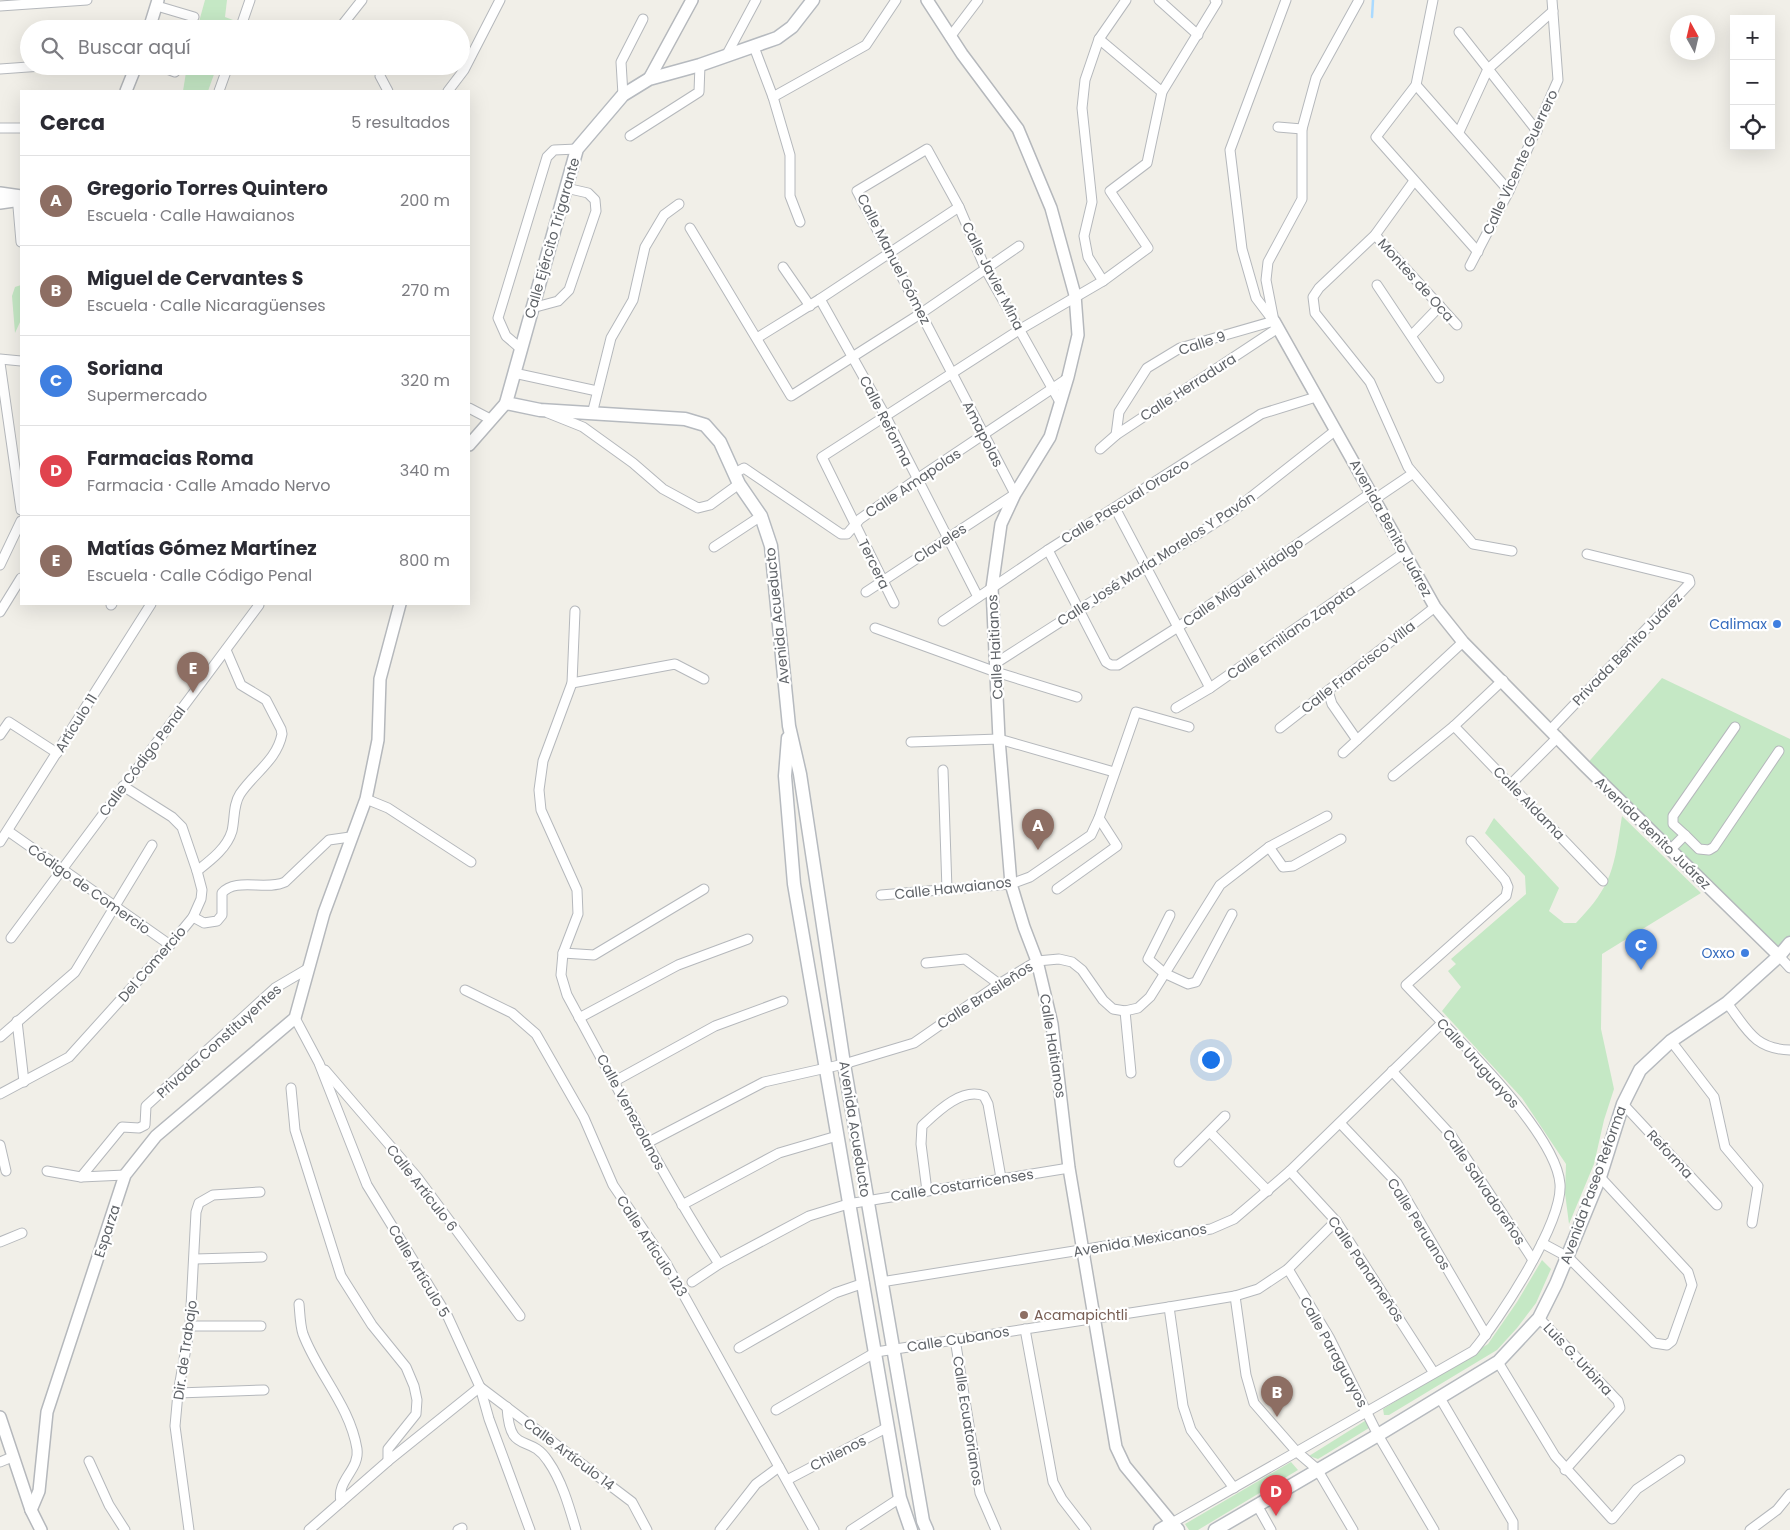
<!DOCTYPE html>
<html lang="es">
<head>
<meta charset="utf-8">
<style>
	body { margin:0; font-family:Poppins,sans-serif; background:#f7f7f7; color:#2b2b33 }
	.controls { position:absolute; right:15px; top:15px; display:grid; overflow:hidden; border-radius:0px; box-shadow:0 5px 20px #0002 }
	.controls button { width:45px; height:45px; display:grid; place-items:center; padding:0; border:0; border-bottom:1px solid #e1e1e2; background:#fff; color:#2b2b33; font:25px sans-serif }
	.compass { position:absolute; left:1670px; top:15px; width:45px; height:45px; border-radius:50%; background:#fff; box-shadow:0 5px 20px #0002; rotate:352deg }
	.you { position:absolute; left:1210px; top:1059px; width:18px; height:18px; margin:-12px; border:4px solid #fff; border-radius:50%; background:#1a73e8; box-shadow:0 0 0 8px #1a73e833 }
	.badge { display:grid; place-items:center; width:32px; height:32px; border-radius:50%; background:#2563eb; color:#fff; font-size:16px; font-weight:700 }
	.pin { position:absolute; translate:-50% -41px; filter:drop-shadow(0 1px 2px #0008) }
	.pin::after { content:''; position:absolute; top:26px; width:18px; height:15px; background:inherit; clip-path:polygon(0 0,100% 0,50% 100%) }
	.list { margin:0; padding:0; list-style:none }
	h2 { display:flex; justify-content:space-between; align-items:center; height:65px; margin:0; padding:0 20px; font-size:21px }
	h2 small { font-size:16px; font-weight:400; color:#7c7c81 }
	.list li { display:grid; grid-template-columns:32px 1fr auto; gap:15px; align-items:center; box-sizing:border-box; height:90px; padding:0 20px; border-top:1px solid #e1e1e2 }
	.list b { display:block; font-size:19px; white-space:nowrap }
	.list p { margin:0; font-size:16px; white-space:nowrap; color:#7c7c81 }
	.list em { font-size:16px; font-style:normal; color:#7c7c81 }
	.icon { flex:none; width:28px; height:28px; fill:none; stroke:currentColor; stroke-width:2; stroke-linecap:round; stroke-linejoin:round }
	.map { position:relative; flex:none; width:1790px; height:1530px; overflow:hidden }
	.search { position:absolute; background:#fff; box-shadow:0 5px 20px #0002; left:20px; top:20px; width:450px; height:55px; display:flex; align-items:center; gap:12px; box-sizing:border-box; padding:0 18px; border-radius:28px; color:#7c7c81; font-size:19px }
	.panel { position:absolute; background:#fff; box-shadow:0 5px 20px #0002; left:20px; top:90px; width:450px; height:515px; border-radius:0px }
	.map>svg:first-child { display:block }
	.green { fill:#c5e8c5 }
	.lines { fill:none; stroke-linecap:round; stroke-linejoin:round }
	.stream { stroke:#aadaff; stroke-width:2.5 }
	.minor-casing { stroke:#b5b8bc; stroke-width:11 }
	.tertiary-casing { stroke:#b5b8bc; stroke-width:14 }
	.secondary-casing { stroke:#b6babf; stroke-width:15 }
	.minor { stroke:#fff; stroke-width:9 }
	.tertiary { stroke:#fff; stroke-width:11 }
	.secondary { stroke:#fff; stroke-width:12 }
	.shop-dot { fill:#3f7fe0; stroke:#fff; stroke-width:2 }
	.education-dot { fill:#8d6e63; stroke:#fff; stroke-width:2 }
	.labels { text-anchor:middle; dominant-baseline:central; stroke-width:4.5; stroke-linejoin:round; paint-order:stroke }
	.street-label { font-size:14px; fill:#5f6368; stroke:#fff }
	.shop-label { font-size:14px; fill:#366cbe; stroke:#fff; text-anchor:end }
	.education-label { font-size:14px; fill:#785e54; stroke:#fff; text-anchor:start }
</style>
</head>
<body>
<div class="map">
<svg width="1790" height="1530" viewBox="0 0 1790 1530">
	<rect width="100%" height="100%" fill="#f1efe8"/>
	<!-- green -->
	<g class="green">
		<path d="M205,0H227L225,17L233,20L230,29H197Z"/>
		<path d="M187,66H217L208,91H183Z"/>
		<path d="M21,285V320L15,333L12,296L15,287Z"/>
		<path d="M1662,678L1790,739V943L1779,956L1585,766Z"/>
		<path d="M1622,816L1701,893L1602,954L1601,1029L1614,1089L1604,1120L1594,1164L1569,1224L1565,1193L1566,1164L1522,1098L1442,1011L1461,987L1448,971L1456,964L1451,959L1526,894L1525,876L1485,833L1494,818L1559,888L1549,911L1564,923H1576C1613,885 1614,867 1622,816Z"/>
		<path d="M1542,1260L1551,1269L1536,1303L1517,1328L1497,1350L1389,1415H1384L1383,1409L1488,1344L1517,1302Z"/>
		<path d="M1368,1419L1369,1428L1318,1459L1309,1456Z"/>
		<path d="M1291,1462L1298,1470L1198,1530H1189L1185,1524Z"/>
	</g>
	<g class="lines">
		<!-- stream -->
		<path class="stream" d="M1372,17L1373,0"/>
		<!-- minor casing -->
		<g class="minor-casing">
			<g id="minor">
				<path d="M1159,0L1198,35"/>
				<path d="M1433,0L1416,85L1376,137L1478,252"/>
				<path d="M0,6L87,0"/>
				<path d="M157,6L194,17"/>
				<path d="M240,29L250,0"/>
				<path d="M339,29L362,0"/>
				<path d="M1459,32L1537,131"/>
				<path d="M950,37L978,0"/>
				<path d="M1099,39L1162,92"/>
				<path d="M754,47L773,97L790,155V196L800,222"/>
				<path d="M726,56L756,0"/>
				<path d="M159,66L175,72"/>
				<path d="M0,69L42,66"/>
				<path d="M380,76L388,91"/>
				<path d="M1416,85L1509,191"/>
				<path d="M219,91L228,66"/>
				<path d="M448,91L464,70L500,0"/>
				<path d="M623,95L621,62L643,19"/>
				<path d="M773,97L866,45L896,0"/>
				<path d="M1278,127L1302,129"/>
				<path d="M0,128H21"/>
				<path d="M1459,132L1488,69L1553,11"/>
				<path d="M630,136L699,92L700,65"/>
				<path d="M1414,181L1375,235L1319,288L1313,297L1315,313L1370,382L1408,467L1473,544L1512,551"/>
				<path d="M17,195L21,242"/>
				<path d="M690,228L791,396L920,314L1019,246"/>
				<path d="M1375,235L1457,325"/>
				<path d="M1470,266L1509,191L1558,80L1552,0"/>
				<path d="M783,267L810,306"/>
				<path d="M1103,281L1088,257L1084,236L1092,202L1082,108L1085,80L1099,39L1126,0"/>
				<path d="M1377,285L1439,378"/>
				<path d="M820,299L886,417L978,597"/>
				<path d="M532,308L558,301L569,290L596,211L595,200L588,193L566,188"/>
				<path d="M1272,319L1256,298L1242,249L1230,150L1286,0"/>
				<path d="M1274,321L1266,280L1268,262L1302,199V129L1316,78L1359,0"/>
				<path d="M1412,335L1440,306"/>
				<path d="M757,338L820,299L959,207"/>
				<path d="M520,348L506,336L498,318L547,157L554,150L577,149"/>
				<path d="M0,359L21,361"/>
				<path d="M0,363L21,510"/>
				<path d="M514,373L597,391"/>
				<path d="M469,408L492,420"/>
				<path d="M548,413L583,427L633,463L663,489L698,508L710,505L739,484"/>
				<path d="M592,414L611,338L633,300L645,247L664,215L679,204"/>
				<path d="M1116,435L1119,412L1147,368L1180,348L1274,321"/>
				<path d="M1100,449L1116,435L1278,328"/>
				<path d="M735,473L744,468L841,534H847L860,519L917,479L1068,378"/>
				<path d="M1375,499L1412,474"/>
				<path d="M1115,508L1210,688"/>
				<path d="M714,547L761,516"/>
				<path d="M1048,550L1106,662L1111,665H1118L1178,627L1371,493"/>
				<path d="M0,565L21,521"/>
				<path d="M866,592L1015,494L857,191L927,149L959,207L986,270L1060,402"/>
				<path d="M894,603L822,457L1019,330L1103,281L1148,248L1110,191L1147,163L1162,92L1217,2L1215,0"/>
				<path d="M111,605L112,604"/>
				<path d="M575,611L572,683L543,761L539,790L541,810L577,890L578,914L563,953L561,975L567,995C616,1085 663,1177 719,1264"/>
				<path d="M0,612L21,578"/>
				<path d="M943,621L1048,550L1261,414L1316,397"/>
				<path d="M875,628L996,672L1077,697"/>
				<path d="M996,663L1232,512L1336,430"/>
				<path d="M572,683L675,664L704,679"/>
				<path d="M1328,691L1332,704L1357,740"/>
				<path d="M1176,708L1210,688L1404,553"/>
				<path d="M1454,726L1603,881"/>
				<path d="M1280,728L1435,607"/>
				<path d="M1551,729L1690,583L1689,579L1587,554"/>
				<path d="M0,735L9,722L57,753"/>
				<path d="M911,742L999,739L1114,772"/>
				<path d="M1343,753L1463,642"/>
				<path d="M943,770L947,890"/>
				<path d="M1393,776L1454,726L1503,680"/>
				<path d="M1511,784L1558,737"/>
				<path d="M366,799L388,808L471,862"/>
				<path d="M8,831L170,945"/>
				<path d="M1685,835L1699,849L1709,850L1714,847L1779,751"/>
				<path d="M0,842L151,604"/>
				<path d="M1269,847L1283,867L1293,866L1341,839"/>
				<path d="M1670,850L1685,835L1673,824V816L1735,727"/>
				<path d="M197,871C211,860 227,848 232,831C235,818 233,805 240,794C254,773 277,760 282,734L281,729L266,700L241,685L226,650"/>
				<path d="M1057,889L1117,846L1099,818"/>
				<path d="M881,895L1011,884L1030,877L1091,835L1099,818L1136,712L1189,727"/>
				<path d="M1170,915L1148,959L1164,973L1188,984L1196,982L1232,914"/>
				<path d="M193,917L204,923L217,921L222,915V893C236,877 266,891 285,882L329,840L350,837"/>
				<path d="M11,938L259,605"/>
				<path d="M563,953L594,955L704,889"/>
				<path d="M1779,956L1790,968"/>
				<path d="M926,963L965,959L999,984"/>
				<path d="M465,990L512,1013L536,1034L584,1118L613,1185L666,1263L814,1530"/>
				<path d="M1727,1003C1747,1029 1754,1049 1790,1050"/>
				<path d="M1125,1011L1131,1073"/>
				<path d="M295,1018L319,1063L367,1185L448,1317L480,1387L489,1419L530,1530"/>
				<path d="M579,1018L678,965L748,939"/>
				<path d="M17,1021L24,1082"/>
				<path d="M0,1037L75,972L152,845"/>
				<path d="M1671,1041L1714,1097L1725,1147L1758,1186L1752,1223"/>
				<path d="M325,1070L417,1177L520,1316"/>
				<path d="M1392,1071L1451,1135L1533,1260"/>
				<path d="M615,1081L715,1026L783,1001"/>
				<path d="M291,1088L295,1130L341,1276L372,1325L406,1367L414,1386L417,1400L416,1414L388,1449V1461"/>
				<path d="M0,1094L69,1057L170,945L193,917L201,899L202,890L197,871L182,827L172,817L123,786"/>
				<path d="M1623,1104L1717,1205"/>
				<path d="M1340,1123L1397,1183L1486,1335"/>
				<path d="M1210,1132L1268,1191"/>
				<path d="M647,1143L764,1082L844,1064L914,1043L999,984L1037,961L1059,959L1072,962L1082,970L1103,1000L1113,1009L1125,1011L1138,1008L1150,997L1220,885L1269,847L1327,816"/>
				<path d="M0,1145L6,1171"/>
				<path d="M1179,1162L1225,1116"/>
				<path d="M47,1171L81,1177L125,1175"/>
				<path d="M1290,1171L1336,1221L1434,1373"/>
				<path d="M81,1177L122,1127L139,1128L145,1125L146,1106L275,988L309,968"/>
				<path d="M927,1191L921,1144L922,1126C937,1112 962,1087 984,1096L988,1104L1001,1178"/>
				<path d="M682,1205L779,1153L837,1136"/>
				<path d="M0,1242L22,1233"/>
				<path d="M1542,1243L1568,1257L1654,1343L1667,1345L1672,1341L1692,1285L1688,1272L1600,1177"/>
				<path d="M195,1259L262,1257"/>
				<path d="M1288,1269L1329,1337L1378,1435L1434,1530"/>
				<path d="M692,1282L719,1264L809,1216L848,1204L1069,1168"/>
				<path d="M881,1282L1211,1229L1234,1219L1290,1171L1442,1023"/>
				<path d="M1235,1296L1246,1375L1254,1403L1296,1451L1317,1469L1353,1530"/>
				<path d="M299,1304C300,1314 300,1325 303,1334C318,1374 350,1406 357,1449C360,1470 336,1480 341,1502"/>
				<path d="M1169,1307L1183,1406L1191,1430L1234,1488"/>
				<path d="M1539,1318L1618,1401L1620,1408L1565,1470"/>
				<path d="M190,1326H261"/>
				<path d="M1025,1329L1053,1482L1062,1499L1086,1530"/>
				<path d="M955,1339L980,1493L996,1530"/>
				<path d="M739,1348L835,1293L864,1283"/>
				<path d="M1498,1362L1555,1456L1612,1519L1637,1489L1680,1460"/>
				<path d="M480,1387L632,1502L647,1530"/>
				<path d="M178,1393L264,1390"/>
				<path d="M1440,1398L1513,1522V1530"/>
				<path d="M507,1407C510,1457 529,1432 548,1461C562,1481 569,1506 576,1530"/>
				<path d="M776,1410L876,1352L1169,1307L1235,1296L1258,1289L1288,1269L1336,1221"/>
				<path d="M89,1461L109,1505L125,1530"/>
				<path d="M0,1462L12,1457"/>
				<path d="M787,1480L888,1427"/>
				<path d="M1257,1505L1271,1530"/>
				<path d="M1172,1523L1473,1351C1499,1320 1563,1223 1560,1184C1556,1130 1445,1027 1406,985L1506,896L1508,887L1505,880L1471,841"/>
				<path d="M189,1530L175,1426L178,1393L190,1326L196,1212L199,1203L213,1195L260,1192"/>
				<path d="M309,1530L388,1461L480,1387"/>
				<path d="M458,1530L462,1528"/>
				<path d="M720,1530L756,1484L779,1467"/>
				<path d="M851,1530L900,1498"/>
				<path d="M1750,1530L1777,1510L1790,1494"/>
			</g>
		</g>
		<!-- tertiary casing -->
		<g class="tertiary-casing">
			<g id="tertiary">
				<path d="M927,0L962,54L1018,129L1051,208L1075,295L1078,335L1068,377L1050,437L1015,494L1001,524L992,588L999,739L1011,884L1024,927L1037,961L1052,1024L1069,1168L1116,1447L1125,1466L1172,1523"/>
				<path d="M149,29L158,0"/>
				<path d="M649,79L692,0"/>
				<path d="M126,91L136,66"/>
				<path d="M0,193L21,196"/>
				<path d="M0,203L21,200"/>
				<path d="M1274,321L1435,607L1463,642L1585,766L1779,956"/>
				<path d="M469,445L506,403"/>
				<path d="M0,1417L31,1510L41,1530"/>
				<path d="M31,1510L39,1491L47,1412L125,1175L156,1136L295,1018L324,913L366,799L378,740L380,679L400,604"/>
			</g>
		</g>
		<!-- secondary casing -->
		<g class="secondary-casing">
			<g id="secondary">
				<path d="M813,0L792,27L777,38L700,65L649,79L623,95L577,149L506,403L540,410L685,419L705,425L720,442L739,484L761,516L771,546L789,726L800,774L844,1064L923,1521L927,1530"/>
				<path d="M788,738L785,776L794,884L900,1498L911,1530"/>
				<path d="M1160,1530L1172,1523L1178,1530"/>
				<path d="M1215,1530L1378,1435L1498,1362L1539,1318L1556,1284L1600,1177L1623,1104L1640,1070L1671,1041L1727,1003L1779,956L1790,943"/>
			</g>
		</g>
		<!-- minor -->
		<use href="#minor" class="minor"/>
		<!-- tertiary -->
		<use href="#tertiary" class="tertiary"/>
		<!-- secondary -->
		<use href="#secondary" class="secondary"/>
	</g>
	<!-- markers -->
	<g class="shop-dot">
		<circle cx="1777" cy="624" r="5"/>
		<circle cx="1745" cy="953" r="5"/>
	</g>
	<circle class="education-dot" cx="1024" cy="1315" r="5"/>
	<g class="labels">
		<!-- street labels -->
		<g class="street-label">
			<text transform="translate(1520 162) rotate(-65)">Calle Vicente Guerrero</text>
			<text transform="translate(552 238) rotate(-74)">Calle Ejército Trigarante</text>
			<text transform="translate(894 259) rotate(63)">Calle Manuel Gómez</text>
			<text transform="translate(993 276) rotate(63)">Calle Javier Mina</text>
			<text transform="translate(1416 280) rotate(48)">Montes de Oca</text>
			<text transform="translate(1202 343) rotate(-18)">Calle 9</text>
			<text transform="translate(1188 387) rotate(-33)">Calle Herradura</text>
			<text transform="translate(886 421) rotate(63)">Calle Reforma</text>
			<text transform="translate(983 434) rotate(63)">Amapolas</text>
			<text transform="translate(913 483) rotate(-34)">Calle Amapolas</text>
			<text transform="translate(1125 501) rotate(-32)">Calle Pascual Orozco</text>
			<text transform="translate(1391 528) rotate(61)">Avenida Benito Juárez</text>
			<text transform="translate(940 543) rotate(-33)">Claveles</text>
			<text transform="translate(1156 559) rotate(-33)">Calle José María Morelos Y Pavón</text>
			<text transform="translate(874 564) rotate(64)">Tercera</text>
			<text transform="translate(1243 582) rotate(-35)">Calle Miguel Hidalgo</text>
			<text transform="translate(777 616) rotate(-96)">Avenida Acueducto</text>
			<text transform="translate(1291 632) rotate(-35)">Calle Emiliano Zapata</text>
			<text transform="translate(995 647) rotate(-93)">Calle Haitianos</text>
			<text transform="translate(1627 649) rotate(-46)">Privada Benito Juárez</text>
			<text transform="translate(1358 667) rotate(-38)">Calle Francisco Villa</text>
			<text transform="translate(76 723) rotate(-58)">Artículo 11</text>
			<text transform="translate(142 761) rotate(-53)">Calle Código Penal</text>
			<text transform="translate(1529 803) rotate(46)">Calle Aldama</text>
			<text transform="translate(1653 833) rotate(44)">Avenida Benito Juárez</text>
			<text transform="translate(953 888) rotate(-6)">Calle Hawaianos</text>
			<text transform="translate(89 889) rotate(35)">Código de Comercio</text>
			<text transform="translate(152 964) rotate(-49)">Del Comercio</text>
			<text transform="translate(985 995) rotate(-33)">Calle Brasileños</text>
			<text transform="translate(219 1041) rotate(-42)">Privada Constituyentes</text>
			<text transform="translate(1053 1046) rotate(81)">Calle Haitianos</text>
			<text transform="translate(1478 1063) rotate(48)">Calle Uruguayos</text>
			<text transform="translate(631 1112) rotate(62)">Calle Venezolanos</text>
			<text transform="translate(855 1129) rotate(81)">Avenida Acueducto</text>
			<text transform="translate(1670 1154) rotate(47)">Reforma</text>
			<text transform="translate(962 1185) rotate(-9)">Calle Costarricenses</text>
			<text transform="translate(1593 1185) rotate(-70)">Avenida Paseo Reforma</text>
			<text transform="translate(1484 1187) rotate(56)">Calle Salvadoreños</text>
			<text transform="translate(422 1188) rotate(52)">Calle Artículo 6</text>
			<text transform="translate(1419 1224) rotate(58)">Calle Peruanos</text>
			<text transform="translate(107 1231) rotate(-72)">Esparza</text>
			<text transform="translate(1140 1240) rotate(-10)">Avenida Mexicanos</text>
			<text transform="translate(652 1246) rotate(57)">Calle Artículo 123</text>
			<text transform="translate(1366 1269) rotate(56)">Calle Panameños</text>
			<text transform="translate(419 1271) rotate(59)">Calle Artículo 5</text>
			<text transform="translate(958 1339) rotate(-9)">Calle Cubanos</text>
			<text transform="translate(185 1350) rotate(-82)">Dir. de Trabajo</text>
			<text transform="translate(1334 1352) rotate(61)">Calle Paraguayos</text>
			<text transform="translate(1578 1359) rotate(47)">Luis G. Urbina</text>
			<text transform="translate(968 1421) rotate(81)">Calle Ecuatorianos</text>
			<text transform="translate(838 1453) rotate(-27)">Chilenos</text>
			<text transform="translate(569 1454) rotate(37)">Calle Artículo 14</text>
		</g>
		<!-- shop labels -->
		<g class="shop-label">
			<text x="1767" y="624">Calimax</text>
			<text x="1735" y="953">Oxxo</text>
		</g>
		<!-- education labels -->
		<g class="education-label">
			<text x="1034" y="1315">Acamapichtli</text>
		</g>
	</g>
</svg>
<div class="controls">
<button>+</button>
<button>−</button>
<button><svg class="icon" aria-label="locate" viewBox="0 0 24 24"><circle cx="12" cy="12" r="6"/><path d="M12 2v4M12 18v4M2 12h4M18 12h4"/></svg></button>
</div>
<svg class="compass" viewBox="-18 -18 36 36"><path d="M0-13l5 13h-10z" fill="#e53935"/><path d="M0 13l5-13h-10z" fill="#7c7c81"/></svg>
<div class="you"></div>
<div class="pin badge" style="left:1038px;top:850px;background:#8d6e63">A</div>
<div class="pin badge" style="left:1277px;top:1417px;background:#8d6e63">B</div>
<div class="pin badge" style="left:1641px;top:970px;background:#3f7fe0">C</div>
<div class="pin badge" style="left:1276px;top:1516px;background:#e0444e">D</div>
<div class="pin badge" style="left:193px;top:693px;background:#8d6e63">E</div>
<div class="search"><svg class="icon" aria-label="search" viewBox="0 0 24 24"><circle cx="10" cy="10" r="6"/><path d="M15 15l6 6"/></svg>Buscar aquí</div>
<section class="panel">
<h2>Cerca<small>5 resultados</small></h2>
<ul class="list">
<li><span class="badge" style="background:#8d6e63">A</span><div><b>Gregorio Torres Quintero</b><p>Escuela · Calle Hawaianos</p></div><em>200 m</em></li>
<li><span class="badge" style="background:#8d6e63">B</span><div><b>Miguel de Cervantes S</b><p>Escuela · Calle Nicaragüenses</p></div><em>270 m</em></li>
<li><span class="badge" style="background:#3f7fe0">C</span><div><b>Soriana</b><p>Supermercado</p></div><em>320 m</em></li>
<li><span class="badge" style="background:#e0444e">D</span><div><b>Farmacias Roma</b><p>Farmacia · Calle Amado Nervo</p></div><em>340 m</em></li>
<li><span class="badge" style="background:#8d6e63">E</span><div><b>Matías Gómez Martínez</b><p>Escuela · Calle Código Penal</p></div><em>800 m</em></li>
</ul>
</section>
</div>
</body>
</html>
